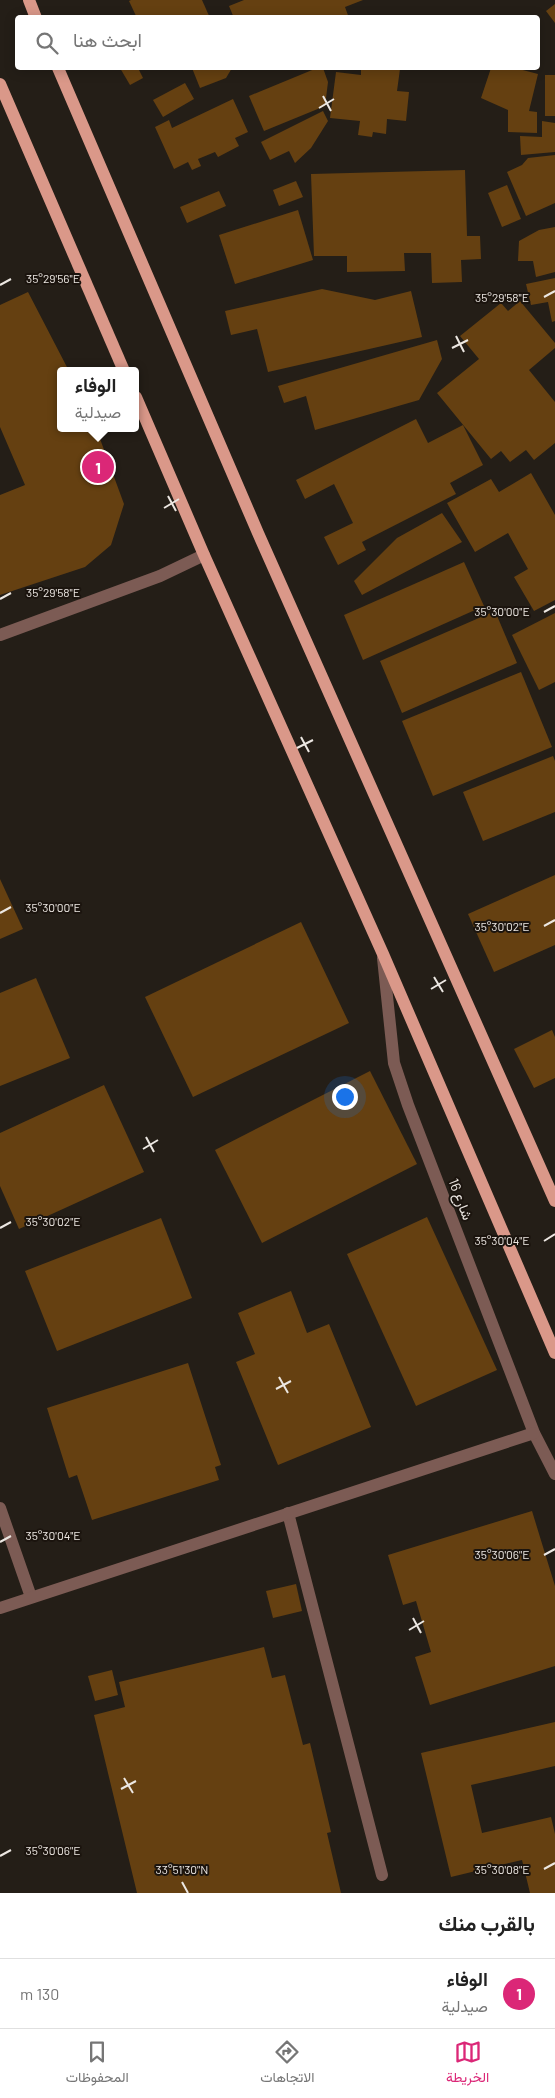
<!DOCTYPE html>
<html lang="ar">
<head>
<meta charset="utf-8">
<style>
	body { margin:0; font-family:Barlow,Vazirmatn,sans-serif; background:#f6f6f6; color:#222; direction:rtl }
	.you { position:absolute; left:344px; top:1096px; width:18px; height:18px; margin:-12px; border:4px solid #fff; border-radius:50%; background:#1a73e8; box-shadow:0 0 0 8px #1a73e833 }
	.badge { display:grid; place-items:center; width:32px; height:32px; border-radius:50%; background:#db2777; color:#fff; font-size:16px; font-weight:700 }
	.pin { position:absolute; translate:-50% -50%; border:2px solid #fff; box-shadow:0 1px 5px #0006 }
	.popup { position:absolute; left:57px; top:367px; width:82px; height:65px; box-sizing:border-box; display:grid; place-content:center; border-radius:5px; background:#fff; filter:drop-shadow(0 1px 4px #0005); font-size:16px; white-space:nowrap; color:#767676 }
	.popup b { font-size:19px; color:#222 }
	.popup::after { content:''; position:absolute; left:50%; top:100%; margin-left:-10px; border:10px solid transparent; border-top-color:#fff }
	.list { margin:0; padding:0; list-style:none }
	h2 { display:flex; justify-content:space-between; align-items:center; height:65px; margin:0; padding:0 20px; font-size:21px }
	h2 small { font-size:16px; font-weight:400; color:#767676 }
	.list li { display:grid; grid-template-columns:32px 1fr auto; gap:15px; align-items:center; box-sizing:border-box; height:70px; padding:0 20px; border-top:1px solid #e0e0e0 }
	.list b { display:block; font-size:19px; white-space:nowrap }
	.list p { margin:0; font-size:16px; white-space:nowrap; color:#767676 }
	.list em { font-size:16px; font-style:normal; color:#767676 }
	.icon { flex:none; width:28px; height:28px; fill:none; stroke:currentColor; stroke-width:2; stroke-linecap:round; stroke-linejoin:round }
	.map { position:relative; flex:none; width:555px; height:1893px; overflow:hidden; direction:ltr }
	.search { position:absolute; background:#fff; box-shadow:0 2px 12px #0003; left:15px; right:15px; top:15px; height:55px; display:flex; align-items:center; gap:12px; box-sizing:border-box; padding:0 18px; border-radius:5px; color:#767676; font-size:19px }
	.sheet { height:135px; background:#fff }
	nav { display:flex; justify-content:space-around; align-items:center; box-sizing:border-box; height:70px; border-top:1px solid #e0e0e0; background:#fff; font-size:14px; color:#767676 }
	nav a { display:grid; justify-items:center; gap:2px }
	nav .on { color:#db2777 }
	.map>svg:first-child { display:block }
	.building { fill:#654011 }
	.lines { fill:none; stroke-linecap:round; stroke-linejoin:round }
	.minor { stroke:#7c5b54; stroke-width:12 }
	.major { stroke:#da9889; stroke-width:12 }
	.ticks { fill:none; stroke:#ece7e2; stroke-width:2 }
	.labels { text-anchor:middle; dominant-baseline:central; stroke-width:4; stroke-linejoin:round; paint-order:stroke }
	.street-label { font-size:14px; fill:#ece7e2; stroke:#1b140e }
	.ticks-label { font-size:12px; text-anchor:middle; fill:#ece7e2; stroke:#1b140e; stroke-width:4; stroke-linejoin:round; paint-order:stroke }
</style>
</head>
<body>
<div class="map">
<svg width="555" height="1893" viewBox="0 0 555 1893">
	<rect width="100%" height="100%" fill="#241e17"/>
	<!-- building -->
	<g class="building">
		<path d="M131,0H202L210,18H137L129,1Z"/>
		<path d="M244,0H363L345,7L349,18H234L229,6Z"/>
		<path d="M555,4V23L546,11Z"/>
		<path d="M120,68H138L143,78L130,85Z"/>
		<path d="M192,68H232L226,78L200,88Z"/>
		<path d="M317,68H323L328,82L325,106L264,131L249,96Z"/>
		<path d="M361,68L400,69L397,91L409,92L406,121L387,119L386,134L373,132L372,137L358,135L360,121L330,118L336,72L361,75Z"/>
		<path d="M491,68H515L538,74L529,111L537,112V133L508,132V110L481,98Z"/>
		<rect x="545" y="75" width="10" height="41"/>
		<path d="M185,83L194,99L163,117L153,100Z"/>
		<path d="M233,99L248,132L235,138L239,146L218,157L215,152L198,159L201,166L192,170L188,162L174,169L155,127L169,120L172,128Z"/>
		<path d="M323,111L328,121L311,148L295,163L289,151L270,160L261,142Z"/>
		<path d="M542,121L555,123V152L521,155L520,136L542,137Z"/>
		<path d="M555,155V203L526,216L507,172L522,165L528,158Z"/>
		<path d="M465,170L467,236H480L481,259L461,260L462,282L432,283L431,253H404L405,271L347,272V256H314L311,174Z"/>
		<path d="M296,181L303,197L279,206L273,190Z"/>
		<path d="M507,185L521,219L502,227L488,193Z"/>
		<path d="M219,191L226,206L187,223L180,207Z"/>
		<path d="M298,210L313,260L235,284L219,235Z"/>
		<path d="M555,227V272L536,277L533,261H518L519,241L539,230Z"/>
		<path d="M555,278V321L552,322L548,302L531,305L526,284Z"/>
		<path d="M322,289L375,300L411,291L422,337L268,372L257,329L231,335L225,311Z"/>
		<path d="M28,292L69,371H61V428H96L124,504L111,545L85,567L0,595V495L25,485L0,427V305Z"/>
		<path d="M520,301L555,343V348L529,370L555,402V443L534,460L526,450L510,462L501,451L491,459L437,393L479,359L460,336L501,303L508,311Z"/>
		<path d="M437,340L442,359L419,400L315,430L306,396L284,403L278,386Z"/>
		<path d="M416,419L428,443L463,425L483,465L450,483L456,494L362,542L366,550L338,565L324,537L353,523L334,484L305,499L296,480Z"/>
		<path d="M531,473L555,515V600L534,611L514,577L528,569L508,533L475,552L447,503L491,479L499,492Z"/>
		<path d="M442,513L462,542L362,595L354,581L397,538Z"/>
		<path d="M464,562L484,606L363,660L344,615Z"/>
		<path d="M495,611L517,663L402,713L380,661Z"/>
		<path d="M555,613V682L539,690L512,635Z"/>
		<path d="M521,672L552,747L433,796L402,721Z"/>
		<path d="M553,756L555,761V812L483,841L463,792Z"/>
		<path d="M555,875V945L494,972L468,914Z"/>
		<path d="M0,879L23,929L0,939Z"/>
		<path d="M301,922L349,1023L193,1097L145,997Z"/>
		<path d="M36,978L70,1058L0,1086V993Z"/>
		<path d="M552,1030L555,1037V1078L534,1088L514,1049Z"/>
		<path d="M370,1071L417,1164L262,1243L215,1150Z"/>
		<path d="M104,1085L144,1172L19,1229L0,1186V1133Z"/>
		<path d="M427,1217L497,1370L416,1406L347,1254Z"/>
		<path d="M161,1218L192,1298L57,1351L25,1271Z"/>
		<path d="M291,1291L307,1333L329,1324L371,1427L278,1465L236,1362L255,1354L238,1313Z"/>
		<path d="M188,1363L221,1465L215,1467L219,1480L92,1520L77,1475L69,1478L47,1408Z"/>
		<path d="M532,1511L555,1586V1666L430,1705L415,1657L431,1652L416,1601L403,1605L388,1555Z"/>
		<path d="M296,1584L302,1611L273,1618L266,1591Z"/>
		<path d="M264,1647L272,1678L285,1675L303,1745L310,1743L331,1832L327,1833L341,1893H137L94,1715L125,1707L119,1682Z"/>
		<path d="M112,1670L118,1695L95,1701L88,1676Z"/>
		<path d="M555,1722V1766L471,1785L482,1833L551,1817L555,1834V1893H530L522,1860L451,1877L421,1753Z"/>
	</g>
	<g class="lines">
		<!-- minor -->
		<g class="minor">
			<path d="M0,635L160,576L204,555"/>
			<path d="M383,958L394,1063L408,1105L534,1433L555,1474"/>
			<path d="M0,1508L31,1597"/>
			<path d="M288,1513L382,1875"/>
			<path d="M0,1608L534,1433"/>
		</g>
		<!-- major -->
		<g class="major">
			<path d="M29,0L36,18"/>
			<path d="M58,68L258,533L555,1201"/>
			<path d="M0,84L124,371"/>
			<path d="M136,397L204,555L383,954L555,1353"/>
		</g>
	</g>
	<!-- ticks -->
	<path class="ticks" d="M323,96L331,111M319,108L334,99M0,285L11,279M544,297L555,291M456,336L464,352M452,348L468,340M168,496L176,511M164,508L179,499M0,599L11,593M544,612L555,606M301,737L309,752M297,748L313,740M0,913L11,907M544,926L555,920M434,977L443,992M431,989L446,980M146,1137L154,1152M143,1149L158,1140M0,1228L11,1222M544,1241L555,1234M279,1377L288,1393M276,1389L291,1381M0,1542L11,1536M544,1555L555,1549M413,1618L421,1633M409,1630L424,1621M124,1778L133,1793M121,1789L136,1781M0,1856L11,1850M544,1869L555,1863M182,1882L188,1893"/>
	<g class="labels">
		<!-- street labels -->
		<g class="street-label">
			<text transform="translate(461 1199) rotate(69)">شارع 16</text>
		</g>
	</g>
	<g class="ticks-label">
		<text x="53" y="283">35°29'56"E</text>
		<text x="502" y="302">35°29'58"E</text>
		<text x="53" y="597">35°29'58"E</text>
		<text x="502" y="616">35°30'00"E</text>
		<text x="53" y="912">35°30'00"E</text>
		<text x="502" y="931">35°30'02"E</text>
		<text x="53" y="1226">35°30'02"E</text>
		<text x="502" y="1245">35°30'04"E</text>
		<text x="53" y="1540">35°30'04"E</text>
		<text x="502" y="1559">35°30'06"E</text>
		<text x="53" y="1855">35°30'06"E</text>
		<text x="502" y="1874">35°30'08"E</text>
		<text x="182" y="1874">33°51'30"N</text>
	</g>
</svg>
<div class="you"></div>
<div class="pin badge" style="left:98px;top:467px">1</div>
<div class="popup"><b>الوفاء</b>صيدلية</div>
<div class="search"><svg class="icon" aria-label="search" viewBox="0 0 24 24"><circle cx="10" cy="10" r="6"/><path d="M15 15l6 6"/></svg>ابحث هنا</div>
</div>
<section class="sheet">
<h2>بالقرب منك<small></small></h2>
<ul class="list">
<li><span class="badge">1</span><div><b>الوفاء</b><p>صيدلية</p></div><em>130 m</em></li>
</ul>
</section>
<nav>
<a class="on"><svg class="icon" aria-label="map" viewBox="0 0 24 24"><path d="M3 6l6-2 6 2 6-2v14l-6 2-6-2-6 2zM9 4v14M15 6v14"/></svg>الخريطة</a>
<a><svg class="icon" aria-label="directions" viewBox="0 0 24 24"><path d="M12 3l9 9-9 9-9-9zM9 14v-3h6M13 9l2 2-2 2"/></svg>الاتجاهات</a>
<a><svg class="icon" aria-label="saved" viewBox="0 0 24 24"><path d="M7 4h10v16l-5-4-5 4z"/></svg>المحفوظات</a>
</nav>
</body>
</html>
